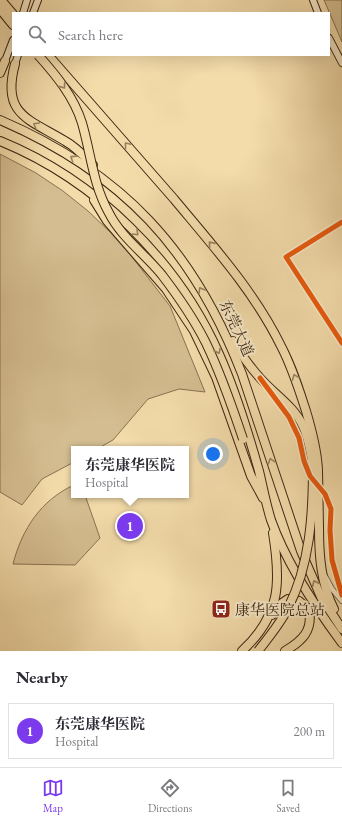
<!DOCTYPE html>
<html lang="en">
<head>
<meta charset="utf-8">
<style>
	body { margin:0; font-family:"EB Garamond","Noto Serif SC",serif; background:#f2f2f3; color:#2b2b33 }
	.you { position:absolute; left:213px; top:454px; width:14px; height:14px; margin:-10px; border:3px solid #fff; border-radius:50%; background:#1a73e8; box-shadow:0 0 0 6px #1a73e833 }
	.badge { display:grid; place-items:center; width:26px; height:26px; border-radius:50%; background:#7c3aed; color:#fff; font-size:13px; font-weight:700 }
	.pin { position:absolute; translate:-50% -50%; border:2px solid #fff; box-shadow:0 1px 4px #0006 }
	.popup { position:absolute; left:71px; top:446px; width:118px; height:52px; box-sizing:border-box; display:grid; place-content:center; border-radius:0px; background:#fff; filter:drop-shadow(0 1px 3px #0005); font-size:13px; white-space:nowrap; color:#7c7c81 }
	.popup b { font-size:15px; color:#2b2b33 }
	.popup::after { content:''; position:absolute; left:50%; top:100%; margin-left:-8px; border:8px solid transparent; border-top-color:#fff }
	.list { margin:0; padding:0; list-style:none }
	h2 { display:flex; justify-content:space-between; align-items:center; height:52px; margin:0; padding:0 16px; font-size:17px }
	h2 small { font-size:13px; font-weight:400; color:#7c7c81 }
	.list li { display:grid; grid-template-columns:26px 1fr auto; gap:12px; align-items:center; box-sizing:border-box; height:56px; margin:0 8px 8px; padding:0 8px; border:1px solid #e1e1e2; border-radius:0px }
	.list b { display:block; font-size:15px; white-space:nowrap }
	.list p { margin:0; font-size:13px; white-space:nowrap; color:#7c7c81 }
	.list em { font-size:13px; font-style:normal; color:#7c7c81 }
	.icon { flex:none; width:22px; height:22px; fill:none; stroke:currentColor; stroke-width:2; stroke-linecap:round; stroke-linejoin:round }
	.map { position:relative; flex:none; width:342px; height:651px; overflow:hidden }
	.search { position:absolute; background:#fff; box-shadow:0 4px 16px #0002; left:12px; right:12px; top:12px; height:44px; display:flex; align-items:center; gap:10px; box-sizing:border-box; padding:0 14px; border-radius:0px; color:#7c7c81; font-size:15px }
	.sheet { height:116px; background:#fff }
	nav { display:flex; justify-content:space-around; align-items:center; box-sizing:border-box; height:56px; border-top:1px solid #e1e1e2; background:#fff; font-size:11px; color:#7c7c81 }
	nav a { display:grid; justify-items:center; gap:2px }
	nav .on { color:#7c3aed }
	.map>svg:first-child { display:block }
	.green { fill:#d4bd90; stroke:#887252 }
	.lines { fill:none; stroke-linecap:round; stroke-linejoin:round }
	.street-casing { stroke:#695539; stroke-width:6 }
	.secondary-casing { stroke:#3b2813; stroke-width:8 }
	.highway-casing { stroke:#3b2813; stroke-width:10 }
	.street { stroke:#f7e8c8; stroke-width:4.5 }
	.secondary { stroke:#f7e8c8; stroke-width:6 }
	.highway { stroke:#f3dbaa; stroke-width:8 }
	.highway-bridge-casing { stroke:#3b2813; stroke-width:10; stroke-linecap:butt }
	.highway-bridge { stroke:#f3dbaa; stroke-width:8 }
	.cycleway-casing { stroke:#f7e8c8; stroke-width:8 }
	.cycleway { stroke:#e8590c; stroke-width:5 }
	.oneway { stroke:#97825e }
	.labels { text-anchor:middle; dominant-baseline:central; stroke-width:4; stroke-linejoin:round; paint-order:stroke }
	.street-label { font-size:15px; fill:#3b2813; stroke:#f7e8c8 }
	.poi-label { font-size:15px; fill:#3b2813; stroke:#f7e8c8; text-anchor:start }
</style>
</head>
<body>
<div class="map">
<svg width="342" height="651" viewBox="0 0 342 651">
	<rect width="100%" height="100%" fill="#f3dbaa"/>
	<filter id="stains"><feTurbulence type="fractalNoise" baseFrequency=".005" numOctaves="4"/><feColorMatrix values="0 0 0 0 .2 0 0 0 0 .09 0 0 0 0 .02 0 0 0 .5 -.17"/></filter>
	<radialGradient id="worn" r=".72"><stop offset=".6" stop-color="#630" stop-opacity="0"/><stop offset="1" stop-color="#630" stop-opacity=".3"/></radialGradient>
	<!-- green -->
	<g class="green">
		<path d="M324,0H342V42Z"/>
		<path d="M0,154L36,173L63,191L88,211L111,233L132,257L170,306L205,392L179,389L148,399L113,440L97,449H74V462L42,479L22,505L0,492Z"/>
		<path d="M74,485V495H85L100,538L75,565L13,564C22,529 41,500 74,485Z"/>
	</g>
	<g class="lines">
		<!-- street casing -->
		<g class="street-casing">
			<g id="street">
				<path d="M342,222L286,257L342,343"/>
				<path d="M270,392C281,407 292,420 298,437C304,451 303,465 312,478"/>
				<path d="M319,487L325,494L331,509L330,530L332,560L342,595"/>
				<path d="M325,576L332,589L342,601"/>
			</g>
		</g>
		<!-- secondary casing -->
		<g class="secondary-casing">
			<g id="secondary">
				<path d="M313,0L318,13"/>
				<path d="M23,13L27,0"/>
				<path d="M33,13L38,0"/>
				<path d="M329,38L342,63"/>
				<path d="M5,61L13,40"/>
				<path d="M15,64L18,55"/>
			</g>
		</g>
		<!-- highway casing -->
		<g class="highway-casing">
			<g id="highway">
				<path d="M1,0L13,14"/>
				<path d="M0,9L13,25"/>
				<path d="M48,55C90,103 132,151 174,199C213,246 254,291 281,346C292,367 299,389 306,411C312,431 317,450 318,470"/>
				<path d="M15,64C1,115 29,119 65,141C76,147 85,157 93,165"/>
				<path d="M0,73L5,61"/>
				<path d="M0,120C123,173 194,250 242,374L301,551L321,597L342,629"/>
				<path d="M0,141C96,180 178,261 219,354C236,392 248,432 259,471C263,488 266,504 271,520C286,562 316,608 342,643"/>
				<path d="M94,200L107,221L166,289L194,331L216,377L251,476L263,498"/>
				<path d="M233,341C241,354 250,367 260,378C274,394 294,406 303,426C309,439 311,453 313,467"/>
				<path d="M319,528C319,556 321,584 334,609"/>
				<path d="M272,615L282,603L288,599L299,601L309,610C313,631 302,641 285,651"/>
				<path d="M242,651C281,615 281,582 273,533"/>
			</g>
		</g>
		<!-- street -->
		<use href="#street" class="street"/>
		<!-- secondary -->
		<use href="#secondary" class="secondary"/>
		<!-- highway -->
		<use href="#highway" class="highway"/>
		<!-- highway-bridge casing -->
		<g class="highway-bridge-casing">
			<g id="highway-bridge">
				<path d="M38,55C56,75 74,97 82,123C91,154 93,185 109,213C121,237 145,254 162,275C178,296 194,319 206,343C221,374 232,406 243,439"/>
				<path d="M318,470L319,528"/>
				<path d="M258,651C269,637 280,624 288,608C310,565 313,515 313,467"/>
			</g>
		</g>
		<!-- highway-bridge -->
		<use href="#highway-bridge" class="highway-bridge"/>
		<!-- cycleway casing -->
		<g class="cycleway-casing">
			<g id="cycleway">
				<path d="M342,222L286,257L342,343"/>
				<path d="M260,378L289,417L299,438L304,461L310,476L325,494L331,509L330,530L332,560L342,595"/>
			</g>
		</g>
		<!-- cycleway -->
		<use href="#cycleway" class="cycleway"/>
	</g>
	<!-- one-way arrows -->
	<defs><path id="oneway-chevron" d="M-2-3.5L2.5 0L-2 3.5" fill="none" stroke-width="1.6" stroke-linecap="round" stroke-linejoin="round"/></defs>
	<g class="oneway">
		<use href="#oneway-chevron" transform="translate(63 86) rotate(55)"/>
		<use href="#oneway-chevron" transform="translate(36 125) rotate(-150)"/>
		<use href="#oneway-chevron" transform="translate(127 145) rotate(-130)"/>
		<use href="#oneway-chevron" transform="translate(73 158) rotate(-147)"/>
		<use href="#oneway-chevron" transform="translate(136 233) rotate(45)"/>
		<use href="#oneway-chevron" transform="translate(211 244) rotate(-129)"/>
		<use href="#oneway-chevron" transform="translate(201 290) rotate(-121)"/>
		<use href="#oneway-chevron" transform="translate(218 351) rotate(65)"/>
		<use href="#oneway-chevron" transform="translate(295 377) rotate(-111)"/>
		<use href="#oneway-chevron" transform="translate(271 461) rotate(-108)"/>
		<use href="#oneway-chevron" transform="translate(315 583) rotate(-115)"/>
	</g>
	<!-- icons -->
	<defs>
		<g id="bus-square" transform="scale(1)"><rect x="-9" y="-9" width="18" height="18" rx="4" fill="#8f2418" stroke="#f7e8c8"/><path d="M-5-6H5V4H4V6H2V4H-2V6H-4V4H-5ZM-3.5-4V0h7V-4ZM-3.5 1.2v1.5H-2V1.2ZM2 1.2v1.5H3.5V1.2Z" fill="#fff"/></g>
	</defs>
	<g fill-rule="evenodd">
		<use href="#bus-square" x="221" y="609"/>
	</g>
	<g class="labels">
		<!-- street labels -->
		<g class="street-label">
			<text transform="translate(237 328) rotate(65)">东莞大道</text>
		</g>
		<!-- poi labels -->
		<g class="poi-label">
			<text x="235" y="609">康华医院总站</text>
		</g>
	</g>
	<rect width="100%" height="100%" filter="url(#stains)"/>
	<rect width="100%" height="100%" fill="url(#worn)"/>
</svg>
<div class="you"></div>
<div class="pin badge" style="left:130px;top:526px">1</div>
<div class="popup"><b>东莞康华医院</b>Hospital</div>
<div class="search"><svg class="icon" aria-label="search" viewBox="0 0 24 24"><circle cx="10" cy="10" r="6"/><path d="M15 15l6 6"/></svg>Search here</div>
</div>
<section class="sheet">
<h2>Nearby<small></small></h2>
<ul class="list">
<li><span class="badge">1</span><div><b>东莞康华医院</b><p>Hospital</p></div><em>200 m</em></li>
</ul>
</section>
<nav>
<a class="on"><svg class="icon" aria-label="map" viewBox="0 0 24 24"><path d="M3 6l6-2 6 2 6-2v14l-6 2-6-2-6 2zM9 4v14M15 6v14"/></svg>Map</a>
<a><svg class="icon" aria-label="directions" viewBox="0 0 24 24"><path d="M12 3l9 9-9 9-9-9zM9 14v-3h6M13 9l2 2-2 2"/></svg>Directions</a>
<a><svg class="icon" aria-label="saved" viewBox="0 0 24 24"><path d="M7 4h10v16l-5-4-5 4z"/></svg>Saved</a>
</nav>
</body>
</html>
